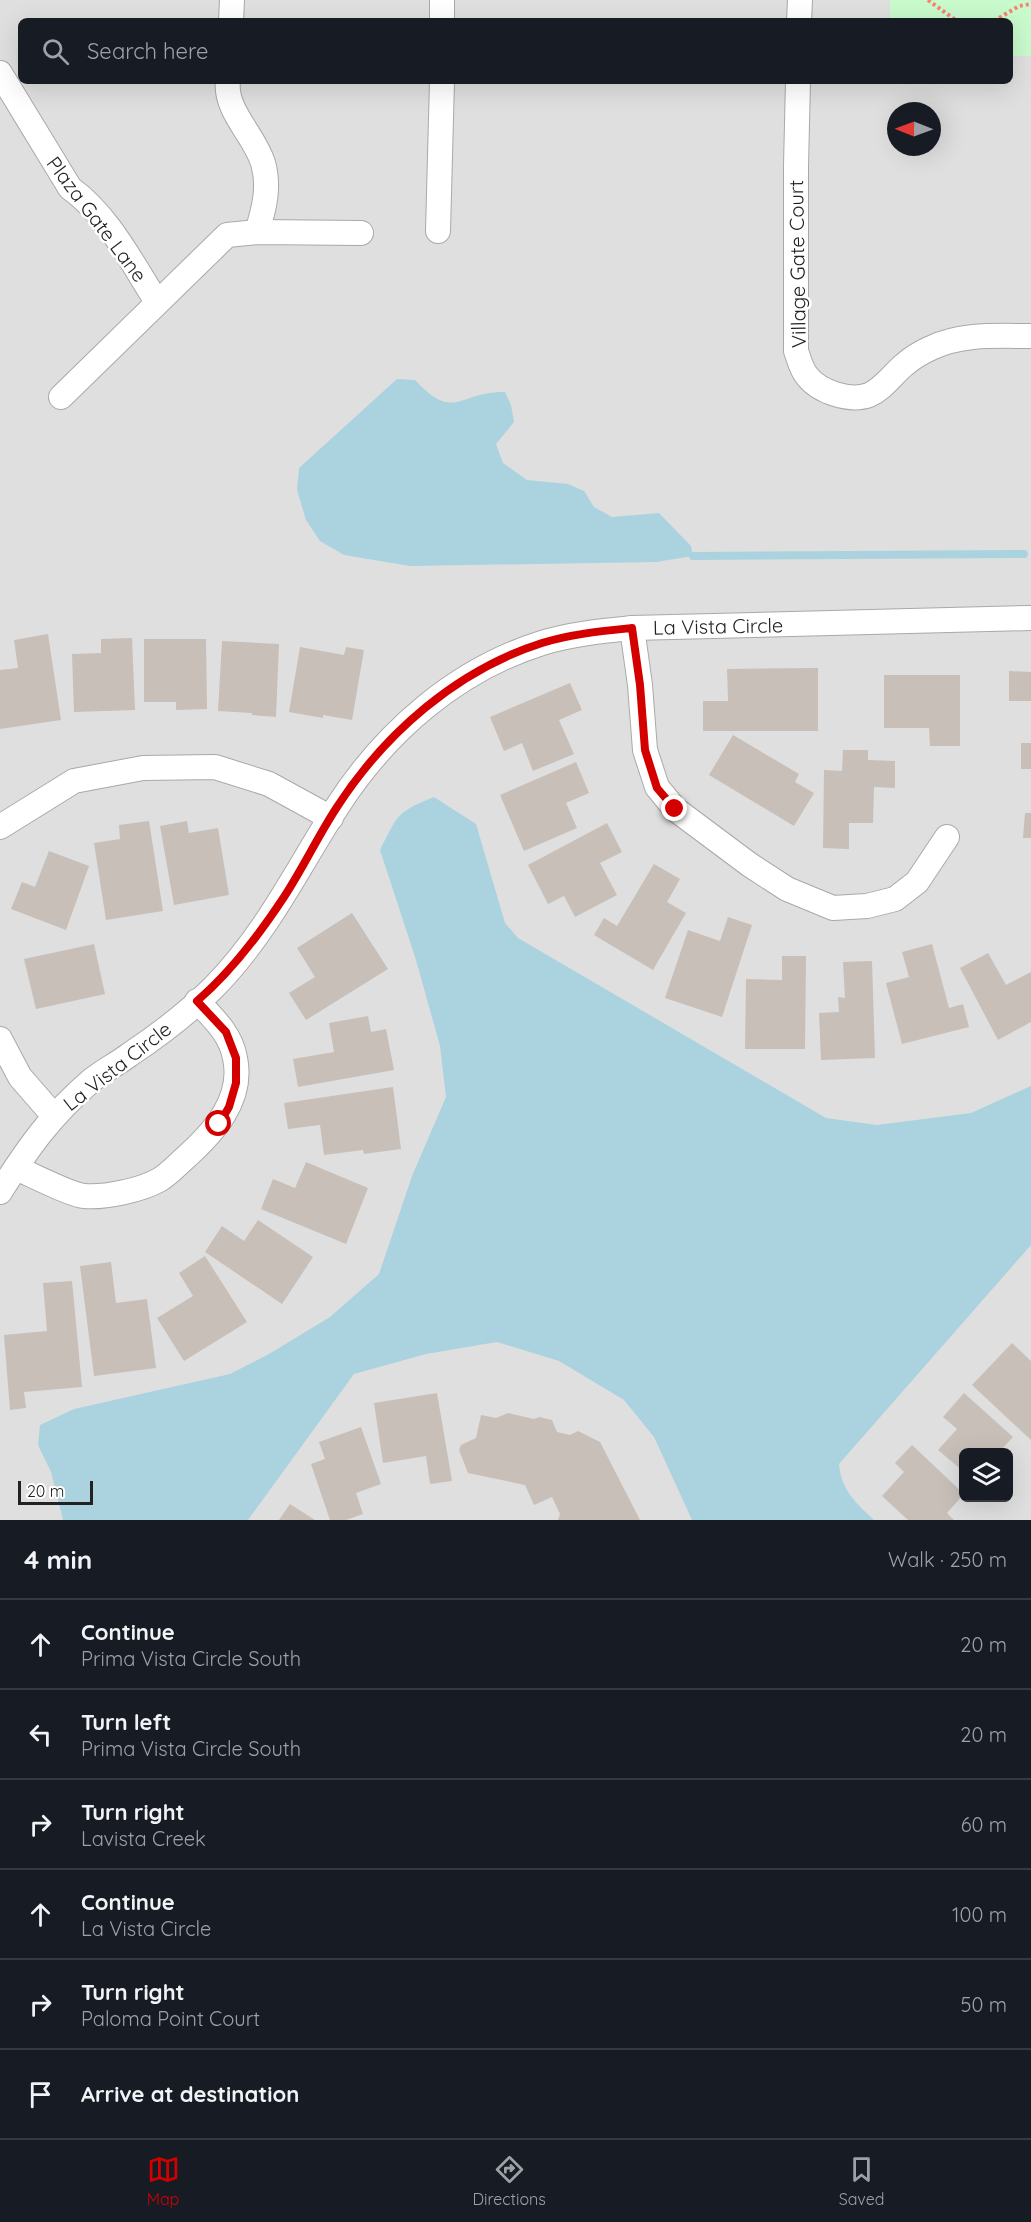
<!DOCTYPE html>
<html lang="en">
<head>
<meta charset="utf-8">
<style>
	body { margin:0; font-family:Quicksand,sans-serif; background:#242831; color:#f1f3f6 }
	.controls { position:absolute; right:18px; bottom:18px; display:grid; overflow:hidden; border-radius:9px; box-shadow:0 6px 24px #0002 }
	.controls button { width:54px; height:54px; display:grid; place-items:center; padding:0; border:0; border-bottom:2px solid #363941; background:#171b24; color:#f1f3f6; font:30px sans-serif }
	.compass { position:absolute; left:887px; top:102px; width:54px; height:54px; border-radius:50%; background:#171b24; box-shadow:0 6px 24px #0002; rotate:271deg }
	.scale { position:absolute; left:18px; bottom:15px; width:75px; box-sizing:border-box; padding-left:6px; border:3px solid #222; border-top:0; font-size:16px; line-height:21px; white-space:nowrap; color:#222; -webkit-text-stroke:4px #fff; paint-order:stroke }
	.stop { position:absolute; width:18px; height:18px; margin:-14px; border:4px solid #d40000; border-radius:50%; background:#fff }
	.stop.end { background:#d40000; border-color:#fff; box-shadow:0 2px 6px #0008 }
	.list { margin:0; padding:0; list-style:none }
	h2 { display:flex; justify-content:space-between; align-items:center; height:78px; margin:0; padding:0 24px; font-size:26px }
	h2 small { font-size:20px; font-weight:400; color:#9ea1a6 }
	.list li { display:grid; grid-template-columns:39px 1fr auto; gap:18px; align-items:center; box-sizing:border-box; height:90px; padding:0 24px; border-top:2px solid #363941 }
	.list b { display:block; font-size:22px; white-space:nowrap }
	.list p { margin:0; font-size:20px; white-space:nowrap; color:#9ea1a6 }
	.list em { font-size:20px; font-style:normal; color:#9ea1a6 }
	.icon { flex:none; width:33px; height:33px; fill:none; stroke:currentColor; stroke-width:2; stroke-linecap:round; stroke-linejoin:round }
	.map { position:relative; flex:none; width:1031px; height:1520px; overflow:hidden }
	.search { position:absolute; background:#171b24; box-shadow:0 6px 24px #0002; left:18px; right:18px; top:18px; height:66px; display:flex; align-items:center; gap:15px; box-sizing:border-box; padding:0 21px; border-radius:9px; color:#9ea1a6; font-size:22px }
	.sheet { height:618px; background:#171b24 }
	nav { display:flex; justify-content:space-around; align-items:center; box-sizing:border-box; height:84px; border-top:2px solid #363941; background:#171b24; font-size:16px; color:#9ea1a6 }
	nav a { display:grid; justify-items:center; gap:3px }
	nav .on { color:#d40000 }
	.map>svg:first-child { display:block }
	.residential { fill:#e0dfdf; fill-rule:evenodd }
	.park { fill:#c8facc }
	.water { fill:#aad3df }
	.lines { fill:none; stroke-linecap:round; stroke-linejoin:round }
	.stream { stroke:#aad3df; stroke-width:8 }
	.building { fill:#c7bfb8 }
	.street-casing { stroke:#a9a9a9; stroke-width:26 }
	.path { stroke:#fa8072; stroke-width:4; stroke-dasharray:3 3; stroke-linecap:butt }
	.street { stroke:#fff; stroke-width:24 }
	.route { stroke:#d40000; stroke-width:8 }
	.labels { text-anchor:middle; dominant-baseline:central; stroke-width:5; stroke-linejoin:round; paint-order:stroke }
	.street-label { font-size:20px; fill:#222; stroke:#fff }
</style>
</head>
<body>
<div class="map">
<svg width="1031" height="1520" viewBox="0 0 1031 1520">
	<rect width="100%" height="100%" fill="#f2efe9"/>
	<!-- residential -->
	<path class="residential" d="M0,0H1031V1520H0ZM21,21H1010V81H21ZM896,111H932V147H896ZM964,1452H1008V1498H964Z"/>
	<!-- park -->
	<path class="park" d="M890,0H1031V56H1010V21H890Z"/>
	<!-- water -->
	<g class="water">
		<path d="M397,379L415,380C455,423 459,391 505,392L511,405L514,422L496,444L503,463L527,480L568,484L584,491L594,507L612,517L659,513L691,546L693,556L656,562L410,566L344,555L320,541L306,520L297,490L299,468Z"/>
		<path d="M434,797L476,824L505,923L518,938L826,1118L877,1125L971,1113L1031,1086V1245L839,1464C841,1490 856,1503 874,1520H692L654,1437L624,1400L559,1361L497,1342L426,1354L354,1374L248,1520H63L51,1472L38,1445L40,1425L74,1409L230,1374L269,1354L330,1317L379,1274L412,1176L446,1097L440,1046L416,960L380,850C398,815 396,812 434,797Z"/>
	</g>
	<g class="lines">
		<!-- stream -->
		<path class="stream" d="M693,556L1024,554"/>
	</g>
	<!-- building -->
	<g class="building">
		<path d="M48,634L61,720L0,729V670L18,668L14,640Z"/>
		<path d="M132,638L135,710L74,712L72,654L101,653V639Z"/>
		<path d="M144,639H206L207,709L176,710V702H144Z"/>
		<path d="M222,641L279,644L276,717L252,715V713L218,711Z"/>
		<path d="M300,647L344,655L346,647L364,650L352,720L323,715V718L289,712Z"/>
		<path d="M818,668V731H703V701H728L727,669Z"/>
		<path d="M1009,671L1031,672V701H1009Z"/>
		<path d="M884,675H960V746H930L929,728H884Z"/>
		<path d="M570,683L582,710L559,720L574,754L533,771L522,743L504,751L490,717Z"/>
		<path d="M733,735L799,774L795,782L814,793L794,826L709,775Z"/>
		<rect x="1021" y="743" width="10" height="26"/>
		<path d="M843,750H868V760L895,761V788L874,787L873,823H849V849L823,848L824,770L842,771Z"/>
		<path d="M576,762L589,793L566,803L577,828L524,851L500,795Z"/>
		<path d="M1025,813H1031V838H1023Z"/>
		<path d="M149,821L163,911L106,920L94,843L120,839L119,825Z"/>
		<path d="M187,821L189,833L218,828L229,895L174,905L160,826Z"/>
		<path d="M607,823L622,852L600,863L617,895L575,917L564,896L548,904L528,865Z"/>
		<path d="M49,851L89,866L66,930L11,909L22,882L35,887Z"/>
		<path d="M654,864L680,879L667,902L686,913L653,970L594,935L604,918L617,926Z"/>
		<path d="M352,913L388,969L306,1020L289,993L315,977L297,948Z"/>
		<path d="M728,917L752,925L722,1017L665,998L688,930L720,941Z"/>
		<path d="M94,944L105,994L36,1009L24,959Z"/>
		<path d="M932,944L949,1008L963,1004L969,1027L902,1044L886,983L909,977L902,952Z"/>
		<path d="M988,953L1006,985L1031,972V1022L998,1040L960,968Z"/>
		<path d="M782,956H806L805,1049H745L746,979L782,980Z"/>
		<path d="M872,961L875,1058L821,1060L819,1013L839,1012L838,997L845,998L843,962Z"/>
		<path d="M368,1016L371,1032L386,1029L394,1070L298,1087L293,1059L334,1052L329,1023Z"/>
		<path d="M393,1087L401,1149L364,1154L363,1150L324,1155L320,1125L288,1129L284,1103Z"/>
		<path d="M306,1162L368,1188L346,1244L261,1209L273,1179L295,1188Z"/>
		<path d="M258,1220L313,1257L282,1304L205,1252L222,1226L244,1241Z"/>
		<path d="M205,1256L247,1322L184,1361L157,1318L193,1296L179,1273Z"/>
		<path d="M111,1262L116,1303L147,1299L156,1368L94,1376L80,1266Z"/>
		<path d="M72,1281L82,1387L24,1392L26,1408L10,1410L4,1335L47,1331L43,1283Z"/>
		<path d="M1012,1343L1031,1361V1440L972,1385Z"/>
		<path d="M437,1393L452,1481L430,1484L426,1456L383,1463L374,1403Z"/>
		<path d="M964,1393L1013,1437L999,1452H964V1472L938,1450L957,1429L943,1417Z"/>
		<path d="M508,1413L534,1419L539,1417L552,1420L557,1432L570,1435L578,1431L600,1442L640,1520H558L560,1514L552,1497L534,1505L525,1485L468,1473L459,1450L461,1445L476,1438L481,1415L496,1418Z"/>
		<path d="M361,1427L381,1484L356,1493L363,1514L346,1520H330L311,1464L325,1459L319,1442Z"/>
		<path d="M912,1445L964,1494L947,1513L954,1520H908L882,1496L904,1472L895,1463Z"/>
		<path d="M290,1504L315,1520H279Z"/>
	</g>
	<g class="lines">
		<!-- street casing -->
		<g class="street-casing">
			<g id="street">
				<path d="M231,21L232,0"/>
				<path d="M442,21V0"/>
				<path d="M799,21L800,0"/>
				<path d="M0,73L70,188C108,215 132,263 157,302"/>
				<path d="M228,81C224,110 255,136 263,163C270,187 264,209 257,232"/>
				<path d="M798,81L796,166V351C799,359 801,369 807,376C819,392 850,402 869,395C883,389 893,374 904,365C912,358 922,352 931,348C962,333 998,336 1031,336"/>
				<path d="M438,231L442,81"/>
				<path d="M61,397L227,235L257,232L361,233"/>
				<path d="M632,628L640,685L645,750L657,787L675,809L750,865L787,889L833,908L867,906L895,899L917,882L947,837"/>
				<path d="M0,827L74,781L143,768L215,767L269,784L331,818"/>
				<path d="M0,1039L20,1077L54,1116"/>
				<path d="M16,1168C30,1174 71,1195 84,1196C105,1198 141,1190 159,1180C168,1175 176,1166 184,1159C213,1133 244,1100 235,1058C231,1034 213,1018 197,1001"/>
				<path d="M0,1192C28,1148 51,1115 92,1080C103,1071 117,1064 129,1055C159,1035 189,1012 214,987C267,933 297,869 337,807C385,732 456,670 542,643C571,634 602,631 632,628L1031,618"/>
			</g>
		</g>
		<!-- path -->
		<g class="path">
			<path d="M928,0L957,21"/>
			<path d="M994,21L1019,6L1031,4"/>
		</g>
		<!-- street -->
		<use href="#street" class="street"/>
	</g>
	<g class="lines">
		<!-- route -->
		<path class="route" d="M219,1124L229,1107L236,1083V1058L226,1032L197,1001C231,972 259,935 284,897C303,868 318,836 337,807C385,733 457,670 542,643C571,634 602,631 632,628L640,685L645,750L657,788L675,809"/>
	</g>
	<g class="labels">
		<!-- street labels -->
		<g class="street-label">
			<text transform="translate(97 219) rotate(53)">Plaza Gate Lane</text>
			<text transform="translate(797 264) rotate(-91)">Village Gate Court</text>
			<text transform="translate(718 626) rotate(-1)">La Vista Circle</text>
			<text transform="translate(117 1066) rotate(-38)">La Vista Circle</text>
		</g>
	</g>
</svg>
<div class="controls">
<button><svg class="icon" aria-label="layers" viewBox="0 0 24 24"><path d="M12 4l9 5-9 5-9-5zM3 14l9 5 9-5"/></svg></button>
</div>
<svg class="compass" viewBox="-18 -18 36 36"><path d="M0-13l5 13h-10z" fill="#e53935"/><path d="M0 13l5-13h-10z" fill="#9ea1a6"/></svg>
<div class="scale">20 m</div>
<div class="stop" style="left:219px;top:1124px"></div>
<div class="stop end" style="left:675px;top:809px"></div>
<div class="search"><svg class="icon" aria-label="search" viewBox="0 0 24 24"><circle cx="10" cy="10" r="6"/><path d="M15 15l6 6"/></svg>Search here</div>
</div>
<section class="sheet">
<h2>4 min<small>Walk · 250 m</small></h2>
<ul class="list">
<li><svg class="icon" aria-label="ahead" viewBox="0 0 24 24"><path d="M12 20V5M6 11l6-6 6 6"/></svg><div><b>Continue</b><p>Prima Vista Circle South</p></div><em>20 m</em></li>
<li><svg class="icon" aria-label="left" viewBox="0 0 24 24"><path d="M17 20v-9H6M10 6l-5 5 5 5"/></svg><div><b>Turn left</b><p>Prima Vista Circle South</p></div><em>20 m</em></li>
<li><svg class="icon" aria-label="right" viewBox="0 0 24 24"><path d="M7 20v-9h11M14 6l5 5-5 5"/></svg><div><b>Turn right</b><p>Lavista Creek</p></div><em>60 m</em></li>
<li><svg class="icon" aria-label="ahead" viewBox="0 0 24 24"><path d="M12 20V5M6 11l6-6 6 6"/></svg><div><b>Continue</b><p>La Vista Circle</p></div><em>100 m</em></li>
<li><svg class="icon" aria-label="right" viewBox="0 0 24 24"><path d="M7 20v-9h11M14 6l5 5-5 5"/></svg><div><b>Turn right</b><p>Paloma Point Court</p></div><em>50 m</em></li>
<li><svg class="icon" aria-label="arrive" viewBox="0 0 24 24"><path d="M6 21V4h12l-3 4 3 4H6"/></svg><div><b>Arrive at destination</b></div></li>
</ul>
</section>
<nav>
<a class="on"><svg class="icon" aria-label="map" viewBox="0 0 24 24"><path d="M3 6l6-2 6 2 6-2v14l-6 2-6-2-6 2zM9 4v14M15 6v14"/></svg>Map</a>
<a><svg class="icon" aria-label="directions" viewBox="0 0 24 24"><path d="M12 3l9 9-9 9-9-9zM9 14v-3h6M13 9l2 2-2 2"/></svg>Directions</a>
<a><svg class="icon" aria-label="saved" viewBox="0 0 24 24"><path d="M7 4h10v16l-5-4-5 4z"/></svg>Saved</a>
</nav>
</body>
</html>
